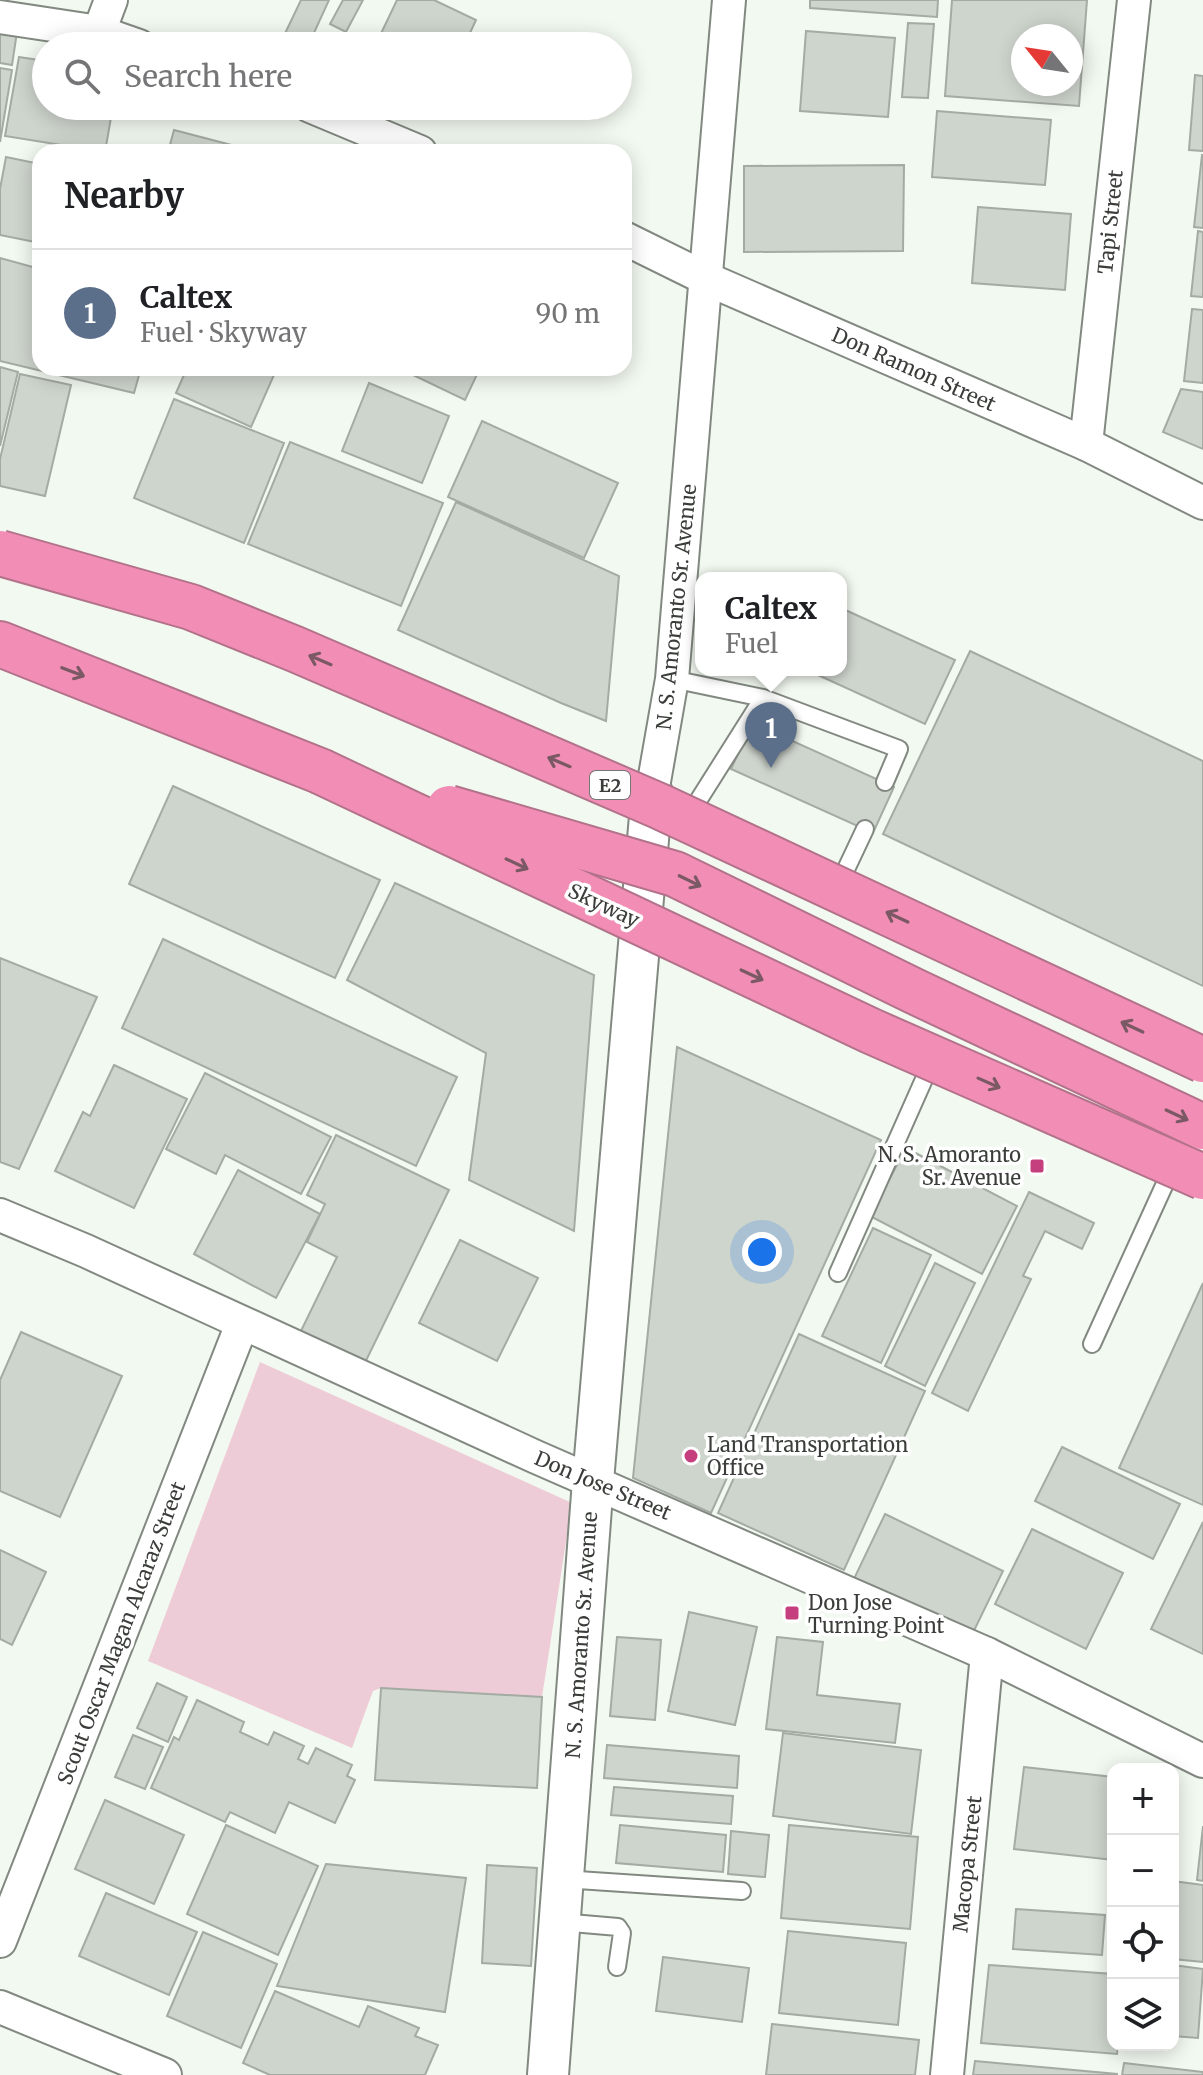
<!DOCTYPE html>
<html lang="en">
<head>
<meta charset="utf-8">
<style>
	body { margin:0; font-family:Merriweather,serif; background:#f2f2f2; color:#202124 }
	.controls { position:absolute; right:24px; bottom:24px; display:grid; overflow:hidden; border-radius:16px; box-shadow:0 4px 20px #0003 }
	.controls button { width:72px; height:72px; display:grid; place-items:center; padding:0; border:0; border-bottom:2px solid #e0e0e0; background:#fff; color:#202124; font:40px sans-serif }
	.compass { position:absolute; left:1011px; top:24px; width:72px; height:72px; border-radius:50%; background:#fff; box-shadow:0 4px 20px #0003; rotate:300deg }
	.you { position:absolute; left:762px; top:1252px; width:28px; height:28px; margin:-20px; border:6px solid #fff; border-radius:50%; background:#1a73e8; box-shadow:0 0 0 12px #1a73e833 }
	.badge { display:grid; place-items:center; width:52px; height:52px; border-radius:50%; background:#ea580c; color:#fff; font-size:26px; font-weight:700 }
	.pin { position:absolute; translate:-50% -66px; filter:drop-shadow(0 2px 4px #0008) }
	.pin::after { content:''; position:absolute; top:42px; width:28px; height:24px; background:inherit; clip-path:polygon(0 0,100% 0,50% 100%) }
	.popup { position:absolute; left:695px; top:572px; width:152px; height:104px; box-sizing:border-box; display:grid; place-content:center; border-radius:16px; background:#fff; filter:drop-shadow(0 2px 6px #0005); font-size:26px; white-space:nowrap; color:#757577 }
	.popup b { font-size:30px; color:#202124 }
	.popup::after { content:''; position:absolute; left:50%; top:100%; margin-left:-16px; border:16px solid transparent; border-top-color:#fff }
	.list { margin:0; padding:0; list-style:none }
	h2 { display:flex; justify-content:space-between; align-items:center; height:104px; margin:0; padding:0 32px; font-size:34px }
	h2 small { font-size:26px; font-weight:400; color:#757577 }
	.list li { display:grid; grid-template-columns:52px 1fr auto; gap:24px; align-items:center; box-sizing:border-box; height:128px; padding:0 32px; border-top:2px solid #e0e0e0 }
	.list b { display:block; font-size:30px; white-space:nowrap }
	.list p { margin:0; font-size:26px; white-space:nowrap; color:#757577 }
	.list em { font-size:26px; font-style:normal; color:#757577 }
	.icon { flex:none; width:44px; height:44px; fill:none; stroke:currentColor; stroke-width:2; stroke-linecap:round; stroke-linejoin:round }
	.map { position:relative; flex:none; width:1203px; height:2075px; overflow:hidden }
	.search { position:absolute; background:#fff; box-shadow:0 4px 20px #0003; left:32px; top:32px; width:600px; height:88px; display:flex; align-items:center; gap:20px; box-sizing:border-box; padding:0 28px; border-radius:44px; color:#757577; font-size:30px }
	.panel { position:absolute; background:#fff; box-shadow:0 4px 20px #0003; left:32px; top:144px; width:600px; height:232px; border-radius:24px }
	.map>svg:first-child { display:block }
	.green { fill:#eeccd7 }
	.building { fill:#ced5cd; stroke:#a4aba3; stroke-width:2; fill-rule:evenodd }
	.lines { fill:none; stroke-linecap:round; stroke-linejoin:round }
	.service-casing { stroke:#828981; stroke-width:20 }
	.minor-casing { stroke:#828981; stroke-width:36 }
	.tertiary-casing { stroke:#828981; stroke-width:44 }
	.motorway-casing { stroke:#b2728a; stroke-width:48 }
	.service { stroke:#fff; stroke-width:16 }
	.minor { stroke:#fff; stroke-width:32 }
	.tertiary { stroke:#fff; stroke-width:40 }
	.motorway { stroke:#f28eb5; stroke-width:44 }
	.motorway-bridge-casing { stroke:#b2728a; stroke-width:48; stroke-linecap:butt }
	.motorway-bridge { stroke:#f28eb5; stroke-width:44 }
	.oneway { stroke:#7a5964 }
	.poi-dot { fill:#c53e7d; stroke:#fff; stroke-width:3 }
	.labels { text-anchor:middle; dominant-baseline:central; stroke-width:7; stroke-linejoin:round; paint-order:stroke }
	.shield { fill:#fff; stroke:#757774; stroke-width:2 }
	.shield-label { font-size:18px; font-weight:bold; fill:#3a3d39 }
	.street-label { font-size:20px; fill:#3a3d39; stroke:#fff }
	.poi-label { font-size:20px; fill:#3a3d39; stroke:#fff; text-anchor:start }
</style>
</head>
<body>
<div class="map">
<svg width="1203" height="2075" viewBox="0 0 1203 2075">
	<rect width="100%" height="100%" fill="#f2f9f0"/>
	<!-- green -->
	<path class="green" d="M260,1362L572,1503L542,1697L381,1688L373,1691L352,1748L148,1661Z"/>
	<!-- building -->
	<g class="building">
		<path d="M301,0H329L308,46H279Z"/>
		<path d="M343,0H363L346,32L330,24Z"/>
		<path d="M397,0H434L476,20L464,46H375Z"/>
		<path d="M810,0H938L937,17L810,8Z"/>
		<path d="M952,0H1087L1079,106L945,96ZM1023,36H1071V84H1023Z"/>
		<path d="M908,23L934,24L928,98L902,97Z"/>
		<path d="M0,29L17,32L12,65L0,63Z"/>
		<path d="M806,31L895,38L888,117L800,111Z"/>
		<path d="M19,57L46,61V106H113L105,152L5,136Z"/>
		<path d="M0,68L12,70L0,142Z"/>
		<path d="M1195,75L1203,76V151L1189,150Z"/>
		<path d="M937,111L1051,120L1045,185L932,177Z"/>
		<path d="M174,130L243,148L242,152H168Z"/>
		<path d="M1202,155H1203V228L1194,227Z"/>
		<path d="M6,157L40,164V243L0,235V189Z"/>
		<path d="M904,165L903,251L744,252V166Z"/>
		<path d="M978,207L1071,214L1065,290L972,283Z"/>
		<path d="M1198,231L1203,232V297L1191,296Z"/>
		<path d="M0,258L40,269V368H141L134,393L0,361Z"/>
		<path d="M1192,309L1203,310V383L1184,381Z"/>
		<path d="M0,367L18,372L0,446Z"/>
		<path d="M187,368H277L251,427L176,393Z"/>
		<path d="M416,368H480L465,400L413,375Z"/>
		<path d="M20,374L71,385L45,496L0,486V459Z"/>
		<path d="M369,383L449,416L422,483L342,451Z"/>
		<path d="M1181,389L1203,392V449L1163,432Z"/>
		<path d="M174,399L284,443L244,543L134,498Z"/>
		<path d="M482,421L618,483L584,558L448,497Z"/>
		<path d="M290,442L443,503L401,606L248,544Z"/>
		<path d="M456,502L619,576L606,721L561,703L398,630Z"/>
		<path d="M841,608L955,660L925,724L807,670H841Z"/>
		<path d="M970,651L1203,761V986L883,834Z"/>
		<path d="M753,723L894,787L873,833L731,769Z"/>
		<path d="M173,786L380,880L335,978L129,884Z"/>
		<path d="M395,883L594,975L574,1231L469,1180L486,1053L347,980Z"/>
		<path d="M163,939L457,1077L416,1166L122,1028Z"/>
		<path d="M0,958L97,997L19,1169L0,1162Z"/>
		<path d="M677,1047L881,1140L711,1513L633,1478Z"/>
		<path d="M114,1065L187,1099L134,1208L55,1171L83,1112L90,1116Z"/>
		<path d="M205,1073L331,1137L301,1194L225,1155L216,1174L166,1149Z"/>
		<path d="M336,1135L449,1190L362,1369L298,1337L337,1257L307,1242L325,1204L307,1195Z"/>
		<path d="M906,1148L1017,1206L982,1274L870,1216Z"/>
		<path d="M238,1170L320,1214L276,1298L194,1254Z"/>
		<path d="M1029,1192L1094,1223L1082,1249L1045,1231L1023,1276L1031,1279L968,1411L932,1393Z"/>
		<path d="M873,1228L931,1255L881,1363L822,1336Z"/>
		<path d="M460,1240L538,1278L497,1361L419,1323Z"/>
		<path d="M935,1263L975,1283L925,1386L885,1366Z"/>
		<path d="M1203,1283V1505L1119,1468Z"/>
		<path d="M21,1332L122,1376L60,1517L0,1491V1380Z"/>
		<path d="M799,1334L925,1391L844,1570L718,1513Z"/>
		<path d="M1062,1447L1180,1504L1153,1559L1035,1501Z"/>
		<path d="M885,1514L1003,1571L969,1641L852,1583Z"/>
		<path d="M1203,1522V1654L1151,1629Z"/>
		<path d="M1032,1529L1123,1573L1086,1649L995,1604Z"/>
		<path d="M0,1550L46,1572L12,1645L0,1639Z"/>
		<path d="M689,1612L757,1627L735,1725L668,1711Z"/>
		<path d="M617,1637L661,1640L655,1720L610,1716Z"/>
		<path d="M777,1637L823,1642L817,1695L900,1704L895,1743L766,1729Z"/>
		<path d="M157,1683L187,1697L168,1742L137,1728Z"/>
		<path d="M381,1688L542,1697L537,1788L375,1780Z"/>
		<path d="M197,1700L244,1722L240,1732L268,1745L274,1732L304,1746L298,1759L308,1764L316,1748L352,1765L347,1776L355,1780L335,1823L289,1802L275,1833L230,1812L225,1822L151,1788L174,1737L179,1740Z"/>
		<path d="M783,1733L921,1750L911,1834L773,1816Z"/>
		<path d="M133,1735L163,1747L145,1789L115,1777Z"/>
		<path d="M607,1745L739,1756L737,1788L604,1778Z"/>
		<path d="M1024,1767L1113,1777V1860L1014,1849Z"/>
		<path d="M614,1787L733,1796L731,1824L611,1815Z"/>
		<path d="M105,1800L184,1835L154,1904L75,1869Z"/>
		<path d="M226,1825L318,1866L278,1955L187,1914Z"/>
		<path d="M620,1825L726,1835L723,1872L616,1863Z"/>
		<path d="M789,1825L918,1837L910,1929L781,1918Z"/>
		<path d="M1203,1826V1881L1197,1880Z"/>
		<path d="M731,1831L769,1835L765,1877L728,1874Z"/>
		<path d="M326,1864L466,1878L445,2012L277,1986Z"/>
		<path d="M487,1865L537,1868L531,1966L482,1963Z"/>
		<path d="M1173,1881L1203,1885V1962L1173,1959Z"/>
		<path d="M106,1893L197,1932L169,1995L79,1956Z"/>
		<path d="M1016,1909L1105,1915L1102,1955L1013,1949Z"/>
		<path d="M788,1931L906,1943L898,2025L779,2013Z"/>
		<path d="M203,1932L277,1964L241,2048L167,2016Z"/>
		<path d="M663,1957L749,1968L742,2022L656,2011Z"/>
		<path d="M989,1965L1113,1974V2045H1118L1117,2054L981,2043Z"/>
		<path d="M1173,1965L1203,1969L1198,2038L1173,2036Z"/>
		<path d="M275,1991L359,2027L368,2006L419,2028L415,2036L438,2045L425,2075H270L243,2063Z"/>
		<path d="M772,2024L919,2040L915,2075H766Z"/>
		<path d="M975,2061L1117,2074V2075H973Z"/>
		<path d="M1124,2063L1203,2072V2075H1122Z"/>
	</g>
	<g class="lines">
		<!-- service casing -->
		<g class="service-casing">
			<g id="service">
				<path d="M672,679L763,698"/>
				<path d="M691,812L763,698L899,749L885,782"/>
				<path d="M840,882L865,829"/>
				<path d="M838,1273L929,1068"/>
				<path d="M1092,1344L1168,1177"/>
				<path d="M563,1879L742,1891"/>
				<path d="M560,1922L618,1927L622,1933L617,1967"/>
			</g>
		</g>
		<!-- minor casing -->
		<g class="minor-casing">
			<g id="minor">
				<path d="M0,17L99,32L139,46"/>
				<path d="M99,32L111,0"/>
				<path d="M310,106L420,152"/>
				<path d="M624,238L707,279L1086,444L1203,503"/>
				<path d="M1086,444L1134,0"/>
				<path d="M652,793L672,679L729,0"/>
				<path d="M0,1215L86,1251L536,1457L987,1654L1203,1761"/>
				<path d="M0,1941L242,1324"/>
				<path d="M0,2007L165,2075"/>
				<path d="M947,2075L987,1654"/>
			</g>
		</g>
		<!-- tertiary casing -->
		<g class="tertiary-casing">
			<path id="tertiary" d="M548,2075L593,1481L652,793"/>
		</g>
		<!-- motorway casing -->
		<g class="motorway-casing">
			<path id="motorway" d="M0,644L320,771"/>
		</g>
		<!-- service -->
		<use href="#service" class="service"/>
		<!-- minor -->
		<use href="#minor" class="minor"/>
		<!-- tertiary -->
		<use href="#tertiary" class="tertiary"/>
		<!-- motorway -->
		<use href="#motorway" class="motorway"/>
		<!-- motorway-bridge casing -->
		<g class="motorway-bridge-casing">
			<g id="motorway-bridge">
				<path d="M0,553L191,607L295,649L659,806L1203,1060"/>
				<path d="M320,771L871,1031L1203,1177"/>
				<path d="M449,808L675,874L914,991L1203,1127"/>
			</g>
		</g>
		<!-- motorway-bridge -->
		<use href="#motorway-bridge" class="motorway-bridge"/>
	</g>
	<!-- one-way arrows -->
	<defs><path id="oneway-shaft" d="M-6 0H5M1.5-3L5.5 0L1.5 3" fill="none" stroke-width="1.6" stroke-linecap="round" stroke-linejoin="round" transform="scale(2)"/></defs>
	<g class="oneway">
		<use href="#oneway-shaft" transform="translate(320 660) rotate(-157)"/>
		<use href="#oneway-shaft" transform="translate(73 672) rotate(21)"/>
		<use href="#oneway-shaft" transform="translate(559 762) rotate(-157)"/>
		<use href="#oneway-shaft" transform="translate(517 864) rotate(25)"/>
		<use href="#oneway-shaft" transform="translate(690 881) rotate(26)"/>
		<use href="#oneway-shaft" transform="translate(897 917) rotate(-155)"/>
		<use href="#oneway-shaft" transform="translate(752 975) rotate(25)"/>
		<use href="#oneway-shaft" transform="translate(1132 1027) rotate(-155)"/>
		<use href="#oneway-shaft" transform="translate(989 1083) rotate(24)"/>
		<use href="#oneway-shaft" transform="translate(1177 1115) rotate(25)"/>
	</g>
	<!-- markers -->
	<g class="poi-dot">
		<rect x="1029" y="1158" width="16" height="16" rx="4"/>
		<circle cx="691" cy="1456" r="8"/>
		<rect x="784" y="1605" width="16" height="16" rx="4"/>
	</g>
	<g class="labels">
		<!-- shield labels -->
		<rect class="shield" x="590" y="771" width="40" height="28" rx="6"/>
		<g class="shield-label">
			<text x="610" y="785">E2</text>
		</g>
		<!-- street labels -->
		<g class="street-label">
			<text transform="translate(1110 222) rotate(-84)">Tapi Street</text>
			<text transform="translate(914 369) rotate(24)">Don Ramon Street</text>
			<text transform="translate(676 607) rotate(-84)">N. S. Amoranto Sr. Avenue</text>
			<text transform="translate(604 905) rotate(25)">Skyway</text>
			<text transform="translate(603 1485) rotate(23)">Don Jose Street</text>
			<text transform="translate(121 1633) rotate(-69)">Scout Oscar Magan Alcaraz Street</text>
			<text transform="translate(581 1635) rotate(-86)">N. S. Amoranto Sr. Avenue</text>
			<text transform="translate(967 1864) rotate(-84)">Macopa Street</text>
		</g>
		<!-- poi labels -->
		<g class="poi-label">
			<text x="1021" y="1154" text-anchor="end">N. S. Amoranto<tspan x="1021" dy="23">Sr. Avenue</tspan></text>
			<text x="707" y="1444">Land Transportation<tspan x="707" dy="23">Office</tspan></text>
			<text x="808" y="1602">Don Jose<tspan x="808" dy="23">Turning Point</tspan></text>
		</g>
	</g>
</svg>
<div class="controls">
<button>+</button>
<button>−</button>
<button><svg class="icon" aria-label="locate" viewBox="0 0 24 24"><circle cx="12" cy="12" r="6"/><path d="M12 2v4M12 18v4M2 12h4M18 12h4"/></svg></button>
<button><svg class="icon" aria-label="layers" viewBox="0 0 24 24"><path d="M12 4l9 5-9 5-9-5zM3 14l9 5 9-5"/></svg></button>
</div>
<svg class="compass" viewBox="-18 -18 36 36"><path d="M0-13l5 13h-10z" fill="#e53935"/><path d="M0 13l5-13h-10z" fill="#757577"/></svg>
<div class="you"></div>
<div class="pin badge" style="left:771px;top:768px;background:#5c6f8a">1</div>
<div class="popup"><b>Caltex</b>Fuel</div>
<div class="search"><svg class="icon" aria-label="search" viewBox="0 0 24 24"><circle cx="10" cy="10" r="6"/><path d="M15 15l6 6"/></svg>Search here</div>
<section class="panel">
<h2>Nearby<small></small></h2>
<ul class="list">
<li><span class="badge" style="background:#5c6f8a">1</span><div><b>Caltex</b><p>Fuel · Skyway</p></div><em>90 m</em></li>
</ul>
</section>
</div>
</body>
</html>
